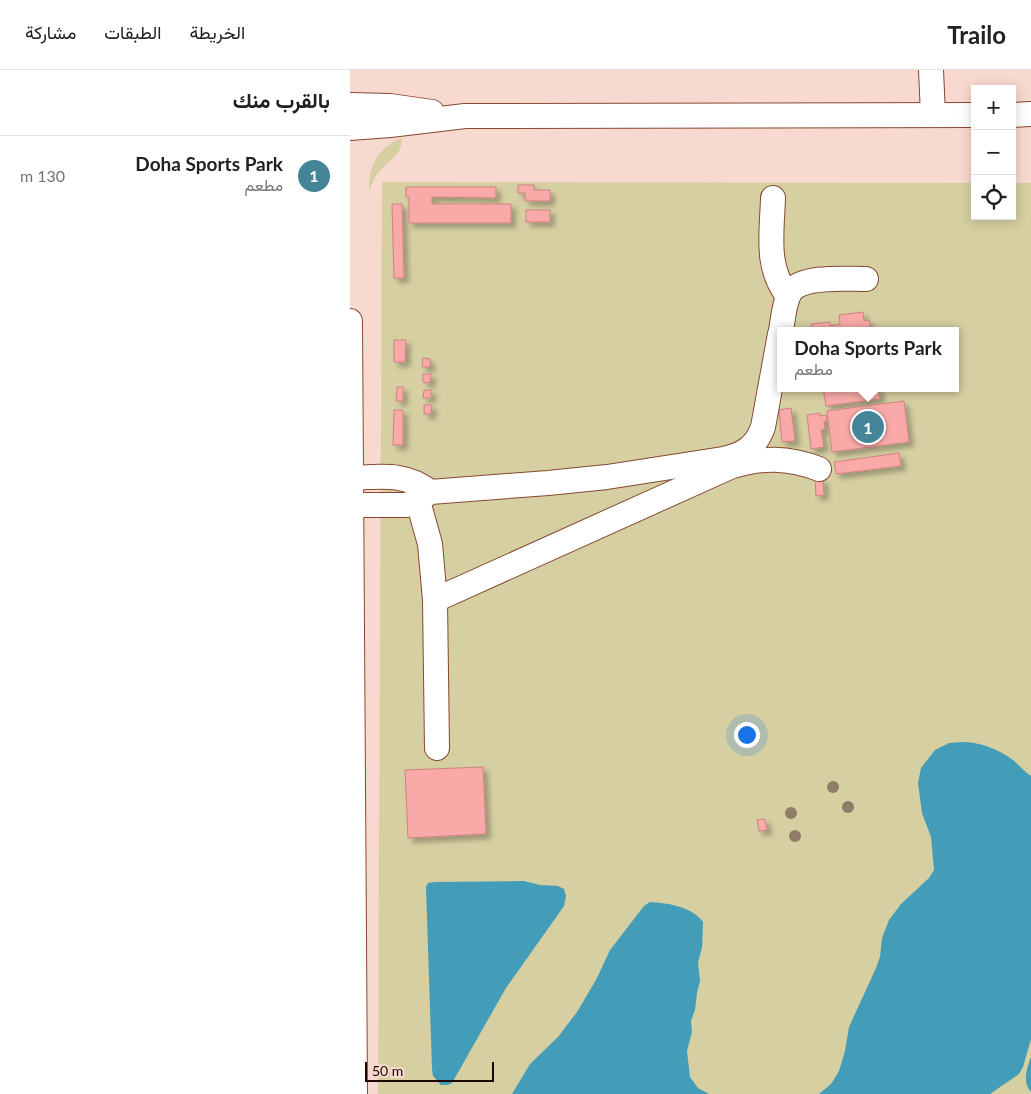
<!DOCTYPE html>
<html lang="ar">
<head>
<meta charset="utf-8">
<style>
	body { margin:0; font-family:Lato,Vazirmatn,sans-serif; background:#f2f2f2; color:#202124; direction:rtl }
	.controls { position:absolute; right:15px; top:15px; display:grid; overflow:hidden; border-radius:0px; box-shadow:0 2px 12px #0003 }
	.controls button { width:45px; height:45px; display:grid; place-items:center; padding:0; border:0; border-bottom:1px solid #e0e0e0; background:#fff; color:#202124; font:25px sans-serif }
	.scale { position:absolute; left:15px; bottom:12px; width:129px; box-sizing:border-box; padding-left:5px; border:2px solid #1f0701; border-top:0; font-size:14px; line-height:18px; white-space:nowrap; color:#1f0701; -webkit-text-stroke:4px #f8d9cf; paint-order:stroke }
	.you { position:absolute; left:396px; top:664px; width:18px; height:18px; margin:-12px; border:4px solid #fff; border-radius:50%; background:#1a73e8; box-shadow:0 0 0 8px #1a73e833 }
	.badge { display:grid; place-items:center; width:32px; height:32px; border-radius:50%; background:#458599; color:#fff; font-size:16px; font-weight:700 }
	.pin { position:absolute; translate:-50% -50%; border:2px solid #fff; box-shadow:0 1px 5px #0006 }
	.popup { position:absolute; left:427px; top:257px; width:182px; height:65px; box-sizing:border-box; display:grid; place-content:center; border-radius:0px; background:#fff; filter:drop-shadow(0 1px 4px #0005); font-size:16px; white-space:nowrap; color:#757577 }
	.popup b { font-size:19px; color:#202124 }
	.popup::after { content:''; position:absolute; left:50%; top:100%; margin-left:-10px; border:10px solid transparent; border-top-color:#fff }
	.list { margin:0; padding:0; list-style:none }
	h2 { display:flex; justify-content:space-between; align-items:center; height:65px; margin:0; padding:0 20px; font-size:21px }
	h2 small { font-size:16px; font-weight:400; color:#757577 }
	.list li { display:grid; grid-template-columns:32px 1fr auto; gap:15px; align-items:center; box-sizing:border-box; height:80px; padding:0 20px; border-top:1px solid #e0e0e0 }
	.list b { display:block; font-size:19px; white-space:nowrap }
	.list p { margin:0; font-size:16px; white-space:nowrap; color:#757577 }
	.list em { font-size:16px; font-style:normal; color:#757577 }
	.icon { flex:none; width:28px; height:28px; fill:none; stroke:currentColor; stroke-width:2; stroke-linecap:round; stroke-linejoin:round }
	.map { position:relative; flex:none; width:681px; height:1024px; overflow:hidden; direction:ltr }
	header { display:flex; align-items:center; gap:30px; box-sizing:border-box; height:70px; padding:0 25px; background:#fff; border-bottom:1px solid #e0e0e0 }
	header strong { font-size:24px }
	nav { display:flex; gap:28px; margin-inline-start:auto; font-size:18px }
	main { display:flex }
	aside { flex:1; background:#fff }
	.map>svg:first-child { display:block }
	.green { fill:#d6cfa1; fill-rule:evenodd }
	.water { fill:#439db8 }
	.building { fill:#f9aaa8; stroke:#cc8281; filter:url(#shadow) }
	.lines { fill:none; stroke-linecap:round; stroke-linejoin:round }
	.minor-casing { stroke:#874831; stroke-width:26 }
	.minor { stroke:#fff; stroke-width:24 }
	.tree { fill:#8e7e68 }
</style>
</head>
<body>
<header>
<strong>Trailo</strong>
<nav><a>الخريطة</a><a>الطبقات</a><a>مشاركة</a></nav>
</header>
<main>
<div class="map">
<svg width="681" height="1024" viewBox="0 0 681 1024">
	<defs>
		<filter id="shadow"><feDropShadow dx="4.5" dy="4.5" stdDeviation="2.5" flood-color="#0004"/></filter>
	</defs>
	<rect width="100%" height="100%" fill="#f8d9cf"/>
	<!-- green -->
	<g class="green">
		<path d="M52,68C52,83 44,87 34,97C27,103 22,111 19,121C18,96 29,76 52,68Z"/>
		<path d="M32,112L625,113V146H662V113H681V1024H28ZM430,261H606V318H430Z"/>
	</g>
	<!-- water -->
	<g class="water">
		<path d="M612,672C630,672 648,679 663,690C669,695 674,701 681,706V969L673,997L669,1004L640,1024H469L481,1014L489,1001L495,981L499,957L526,898L530,887L532,868L539,850L551,834L579,808L584,800L581,767L572,743L568,713L571,698L585,680L599,673Z"/>
		<path d="M174,811L190,815L208,816L214,819L216,826L214,836L156,918L102,1013L98,1015H91L83,1006L82,999L76,817L78,813L85,812Z"/>
		<path d="M300,832C318,833 343,837 353,852L352,878L348,892L350,911L347,923L345,940L341,951L342,962L337,981L340,1007L348,1018L359,1024H162L180,994L208,967L227,942L247,908L260,880L294,836Z"/>
		<path d="M681,987V1022C672,1011 677,998 681,987Z"/>
	</g>
	<!-- building -->
	<g class="building">
		<path d="M168,115H184V120H200V131H175V123H168Z"/>
		<path d="M56,117H146V128L82,127V134H161V153H59V127H56Z"/>
		<path d="M42,134H52L54,208H44Z"/>
		<rect x="176" y="140" width="24" height="12"/>
		<path d="M513,242L514,251L519,250L521,261H462L461,254L480,252V256L490,254L489,245Z"/>
		<path d="M44,270H56L55,292H44Z"/>
		<path d="M73,288L80,289V297H72Z"/>
		<path d="M73,304H81L80,313L73,312Z"/>
		<path d="M47,317H53V331H46Z"/>
		<path d="M473,318H529L530,329L476,336Z"/>
		<path d="M74,320H81V328H73Z"/>
		<path d="M554,331L559,372L482,382L477,341Z"/>
		<path d="M74,335H82L81,344H74Z"/>
		<path d="M441,338L445,371L432,372L429,340Z"/>
		<path d="M44,340H53V375H43Z"/>
		<path d="M470,343V346L476,345L477,351H474L475,359L471,360L474,377L461,379L457,345Z"/>
		<path d="M549,383L551,396L486,404L484,392Z"/>
		<path d="M473,409L474,425L466,426L465,410Z"/>
		<path d="M133,697L136,764L58,768L55,700Z"/>
		<path d="M415,749L417,760L409,761L407,750Z"/>
	</g>
	<g class="lines">
		<!-- minor casing -->
		<g class="minor-casing">
			<g id="minor">
				<path d="M581,0L583,45"/>
				<path d="M0,35L40,36L82,42"/>
				<path d="M662,45L681,44"/>
				<path d="M0,58L40,55L115,46L625,45"/>
				<path d="M423,128C422,163 415,197 438,226"/>
				<path d="M0,251L5,1024"/>
				<path d="M431,261C433,249 434,233 440,222C452,205 496,209 516,209"/>
				<path d="M0,408C31,407 55,402 80,422"/>
				<path d="M68,431L80,474L85,530L87,678"/>
				<path d="M0,435H56L68,431L80,422L198,413L257,407L373,389C393,385 406,377 413,357L430,264"/>
				<path d="M85,530L380,397C411,387 438,387 469,399"/>
			</g>
		</g>
		<!-- minor -->
		<use href="#minor" class="minor"/>
	</g>
	<!-- trees -->
	<g class="tree">
		<circle cx="483" cy="717" r="6"/>
		<circle cx="498" cy="737" r="6"/>
		<circle cx="441" cy="743" r="6"/>
		<circle cx="445" cy="766" r="6"/>
	</g>
</svg>
<div class="controls">
<button>+</button>
<button>−</button>
<button><svg class="icon" aria-label="locate" viewBox="0 0 24 24"><circle cx="12" cy="12" r="6"/><path d="M12 2v4M12 18v4M2 12h4M18 12h4"/></svg></button>
</div>
<div class="scale">50 m</div>
<div class="you"></div>
<div class="pin badge" style="left:518px;top:357px">1</div>
<div class="popup"><b>Doha Sports Park</b>مطعم</div>
</div>
<aside>
<h2>بالقرب منك<small></small></h2>
<ul class="list">
<li><span class="badge">1</span><div><b>Doha Sports Park</b><p>مطعم</p></div><em>130 m</em></li>
</ul>
</aside>
</main>
</body>
</html>
